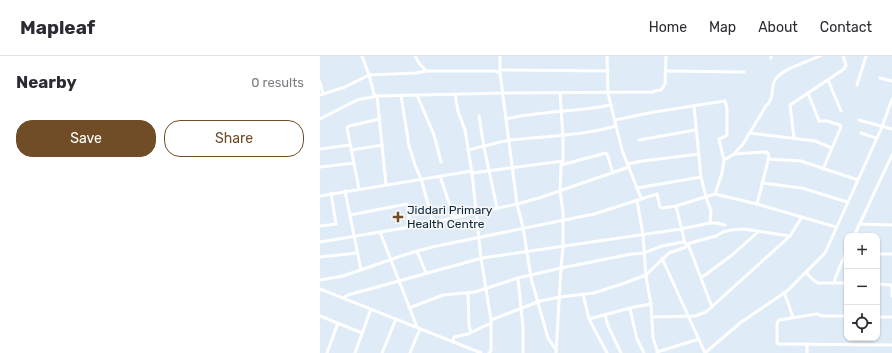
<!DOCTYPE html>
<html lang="en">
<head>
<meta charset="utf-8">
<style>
	body { margin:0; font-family:Rubik,sans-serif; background:#f2f2f3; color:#2b2b33 }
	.controls { position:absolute; right:12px; bottom:12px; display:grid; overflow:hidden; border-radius:8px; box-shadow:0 1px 3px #0004 }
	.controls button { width:36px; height:36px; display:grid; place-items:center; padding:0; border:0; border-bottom:1px solid #e1e1e2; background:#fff; color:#2b2b33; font:20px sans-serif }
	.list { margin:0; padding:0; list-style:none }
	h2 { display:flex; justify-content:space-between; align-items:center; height:52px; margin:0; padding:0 16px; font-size:17px }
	h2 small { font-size:13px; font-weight:400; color:#7c7c81 }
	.actions { display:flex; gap:8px; padding:12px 16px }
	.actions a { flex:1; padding:9px 0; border:1px solid #714d27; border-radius:16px; text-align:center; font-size:14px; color:#714d27 }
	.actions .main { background:#714d27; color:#fff }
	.icon { flex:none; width:22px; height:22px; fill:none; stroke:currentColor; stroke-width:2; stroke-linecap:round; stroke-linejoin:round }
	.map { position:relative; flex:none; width:572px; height:297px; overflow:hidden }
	header { display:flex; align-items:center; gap:24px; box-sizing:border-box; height:56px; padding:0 20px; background:#fff; border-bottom:1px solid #e1e1e2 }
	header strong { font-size:19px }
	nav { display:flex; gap:22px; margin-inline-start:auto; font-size:14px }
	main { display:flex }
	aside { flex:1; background:#fff }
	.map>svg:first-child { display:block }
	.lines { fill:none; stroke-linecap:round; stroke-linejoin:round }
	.minor { stroke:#fff; stroke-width:3 }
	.poi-dot { fill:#714d27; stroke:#f7f7f7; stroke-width:1.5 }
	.labels { text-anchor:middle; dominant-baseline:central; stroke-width:3.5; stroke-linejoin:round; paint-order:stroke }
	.poi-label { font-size:12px; fill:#0b263a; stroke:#f7f7f7; text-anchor:start }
</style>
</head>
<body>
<header>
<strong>Mapleaf</strong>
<nav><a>Home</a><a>Map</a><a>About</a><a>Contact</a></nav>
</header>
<main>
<aside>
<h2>Nearby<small>0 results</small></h2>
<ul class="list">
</ul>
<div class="actions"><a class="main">Save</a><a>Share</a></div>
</aside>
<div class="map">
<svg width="572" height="297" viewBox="0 0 572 297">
	<rect width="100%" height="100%" fill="#dfecf7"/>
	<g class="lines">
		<!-- minor -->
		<g class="minor">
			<path d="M42,0L49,19L54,38L57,40L66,129"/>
			<path d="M95,0L99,7L106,15"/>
			<path d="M180,0V17L197,148L203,171L211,222L228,282L236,294"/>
			<path d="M287,0L288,37L296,70L302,94L321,142"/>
			<path d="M451,0V2"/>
			<path d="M180,14L288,15"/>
			<path d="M346,15L424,16"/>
			<path d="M560,22L572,25"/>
			<path d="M508,24L521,55"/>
			<path d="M0,26L3,38"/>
			<path d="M537,29L546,0"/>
			<path d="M488,37L499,65H507L520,69L521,71L503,113"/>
			<path d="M135,38L138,55L145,74L152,117L161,202L171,264V295L169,297"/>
			<path d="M0,39L25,31L49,19L96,17L106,15H175L180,17"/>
			<path d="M81,39L89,90L95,109L101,123L113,165"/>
			<path d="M97,39L114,79L121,106"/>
			<path d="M374,50L381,121L386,141L391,155L390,167H397L405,169"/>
			<path d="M159,60L164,91L177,152"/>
			<path d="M0,63L37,44L57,40L183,37L334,36V35L341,34L345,28L346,0"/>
			<path d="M186,63C220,55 256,56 291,49"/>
			<path d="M295,64L334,56L405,45L407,52V78L406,80L399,83L404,104"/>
			<path d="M539,64L572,73"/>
			<path d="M429,77L495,85L512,92"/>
			<path d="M541,77L556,82"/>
			<path d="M474,82L470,49L524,13L526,9L523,0"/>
			<path d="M319,84L375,74"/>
			<path d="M0,93L30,89"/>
			<path d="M31,94L63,89"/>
			<path d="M148,94C162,91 177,86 191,84C226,80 261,80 296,70"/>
			<path d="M414,98L445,96L448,97L449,101L437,148"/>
			<path d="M448,103L481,105L538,124"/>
			<path d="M307,108L323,105L379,98"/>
			<path d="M241,109L286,97L287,98L293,117"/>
			<path d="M0,111L34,107"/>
			<path d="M152,117L243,105"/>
			<path d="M120,120L134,162"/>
			<path d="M442,127L482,132L527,146"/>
			<path d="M317,132L381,121"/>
			<path d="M39,133L27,72L29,70L60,63"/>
			<path d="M25,135L41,214"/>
			<path d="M395,138L402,117L404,104L414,98L423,88L446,50C454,43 451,34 454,26C459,13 488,6 500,0"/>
			<path d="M0,140L152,115"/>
			<path d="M317,144L323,179L326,221L331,248L333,282L338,297"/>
			<path d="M356,150L365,187"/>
			<path d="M30,159L87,148L90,171"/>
			<path d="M539,168L572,169"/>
			<path d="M0,170L16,168L11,137"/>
			<path d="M60,176L97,271"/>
			<path d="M534,180L572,99"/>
			<path d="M0,186L90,171L197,148L219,142L309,111"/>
			<path d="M368,188L392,251"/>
			<path d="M97,195L106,217"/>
			<path d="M557,198H572"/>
			<path d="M0,201L37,197"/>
			<path d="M342,202L385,297"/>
			<path d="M486,216L492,223L498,227H527"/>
			<path d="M198,222L203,271V297"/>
			<path d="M381,222L412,199L438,176"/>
			<path d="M0,224L23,220L87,198L112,191L274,158L337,138L340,151L342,152L356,150L395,138L437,148L516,171"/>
			<path d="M514,227L516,220L527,194"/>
			<path d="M557,228L572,229"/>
			<path d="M572,229V240"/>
			<path d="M0,233L161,297"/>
			<path d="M464,236L473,261"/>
			<path d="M148,237L149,270L151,276"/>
			<path d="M263,238L269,263L287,297"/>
			<path d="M23,242L28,239L162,202L361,173L390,167"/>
			<path d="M89,252L123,239L155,236L198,222L241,212L311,198L324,197L342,190L363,186L365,187"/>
			<path d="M310,253L317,283L324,297"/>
			<path d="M285,259L288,270L301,297"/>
			<path d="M0,260L42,277"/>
			<path d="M527,260H502L497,258L459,264L457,267V286L458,288H461L572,289"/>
			<path d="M332,261L375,260L386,256L470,180"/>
			<path d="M557,261H572"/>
			<path d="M269,263L314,251L331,248"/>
			<path d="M171,264L220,245L240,241L274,237L302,228L326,219L349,197L366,191L368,188L370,187L396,180L403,176L411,174L424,173L470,180L482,161"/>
			<path d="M133,286L134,281L148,278L171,267"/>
			<path d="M337,296L379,283"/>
			<path d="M7,297L18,267"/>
			<path d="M35,297L51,253"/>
			<path d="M62,297L76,263"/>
			<path d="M90,297L100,273"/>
			<path d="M236,297L241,212L243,190V156L240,135L241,109L243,105V80L240,37"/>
			<path d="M385,297L420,267L467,235L505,197L562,71L572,43"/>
			<path d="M487,297V288"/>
		</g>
	</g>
	<!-- markers -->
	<path class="poi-dot" d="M76 155h4v4h4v4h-4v4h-4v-4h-4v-4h4z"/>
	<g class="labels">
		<!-- poi labels -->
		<g class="poi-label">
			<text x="87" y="154">Jiddari Primary<tspan x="87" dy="14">Health Centre</tspan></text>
		</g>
	</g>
</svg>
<div class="controls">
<button>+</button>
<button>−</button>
<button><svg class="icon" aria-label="locate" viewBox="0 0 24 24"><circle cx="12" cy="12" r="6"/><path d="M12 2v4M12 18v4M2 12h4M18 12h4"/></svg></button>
</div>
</div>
</main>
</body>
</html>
